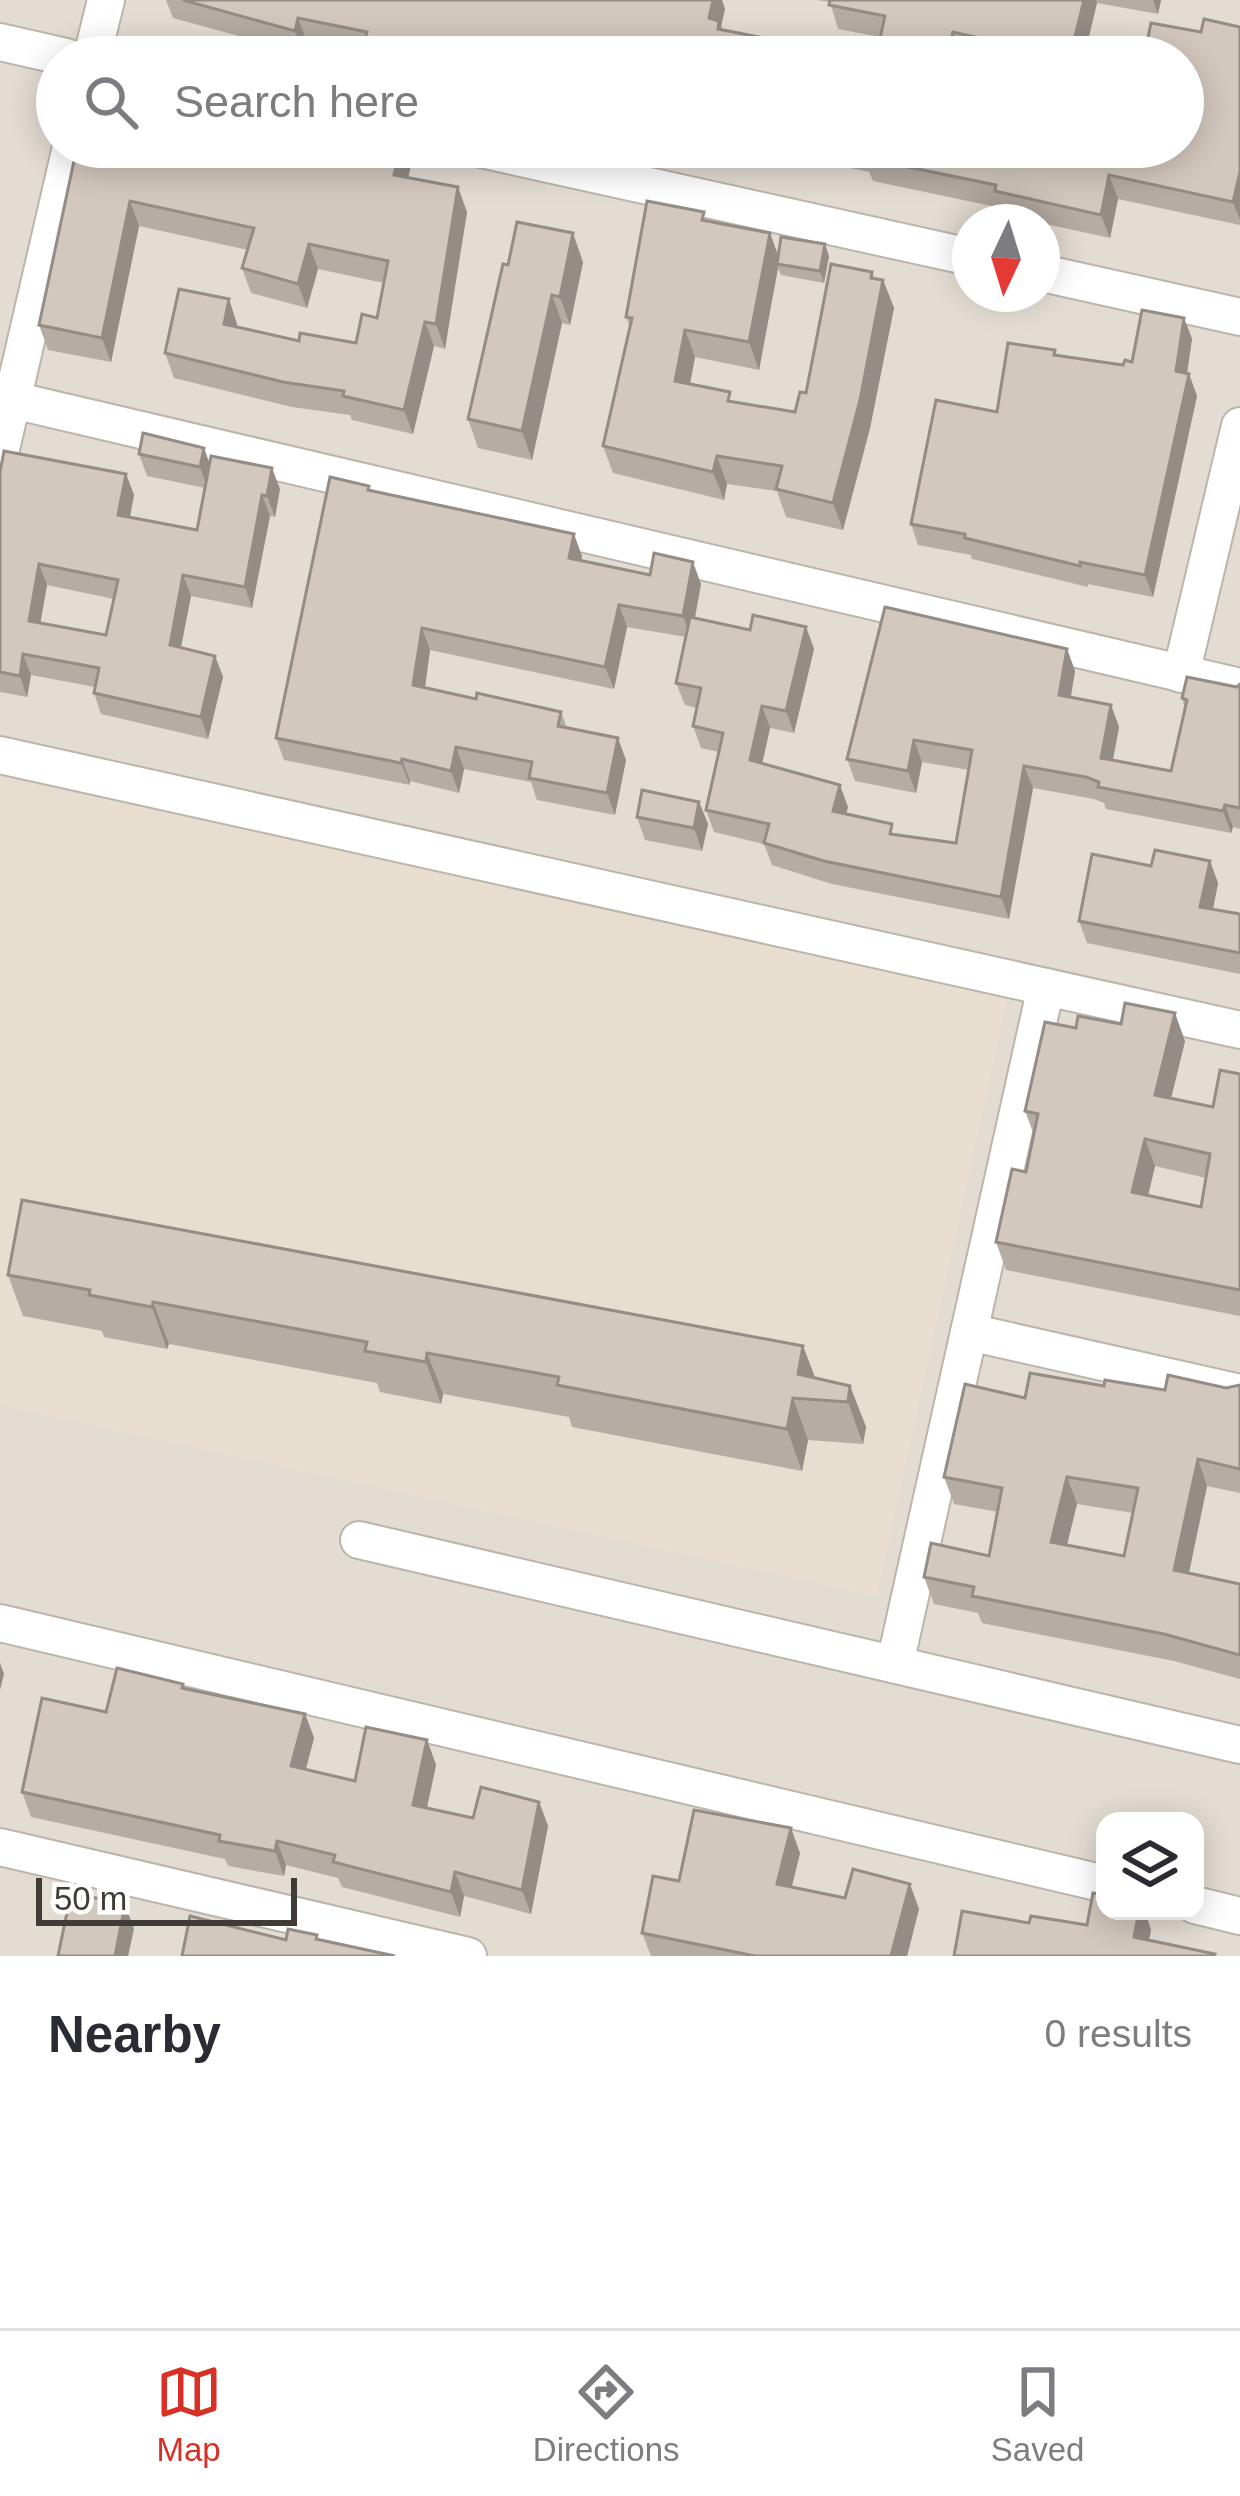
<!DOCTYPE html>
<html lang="en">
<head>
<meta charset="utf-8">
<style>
	body { margin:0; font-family:Helvetica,sans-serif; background:#f7f7f7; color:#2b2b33 }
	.controls { position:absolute; right:36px; bottom:36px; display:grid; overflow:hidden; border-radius:24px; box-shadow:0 6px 30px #0003 }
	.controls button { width:108px; height:108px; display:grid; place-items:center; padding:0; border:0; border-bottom:3px solid #e1e1e2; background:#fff; color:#2b2b33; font:60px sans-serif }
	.compass { position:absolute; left:952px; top:204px; width:108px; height:108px; border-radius:50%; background:#fff; box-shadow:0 6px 30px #0003; rotate:184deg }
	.scale { position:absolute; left:36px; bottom:30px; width:261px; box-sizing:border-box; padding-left:12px; border:6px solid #413b35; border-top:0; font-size:33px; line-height:42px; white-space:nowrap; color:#413b35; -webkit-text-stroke:9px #fff; paint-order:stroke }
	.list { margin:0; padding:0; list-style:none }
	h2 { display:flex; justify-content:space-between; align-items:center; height:156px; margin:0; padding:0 48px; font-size:51px }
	h2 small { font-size:39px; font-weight:400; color:#7c7c81 }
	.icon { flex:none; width:66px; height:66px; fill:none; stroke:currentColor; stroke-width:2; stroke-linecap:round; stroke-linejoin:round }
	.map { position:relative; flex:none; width:1240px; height:1956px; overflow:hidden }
	.search { position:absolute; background:#fff; box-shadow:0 6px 30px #0003; left:36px; right:36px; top:36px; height:132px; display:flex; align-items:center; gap:30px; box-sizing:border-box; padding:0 42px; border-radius:66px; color:#7c7c81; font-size:45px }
	.sheet { height:372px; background:#fff }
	nav { display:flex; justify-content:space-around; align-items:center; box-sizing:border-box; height:168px; border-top:3px solid #e1e1e2; background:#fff; font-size:33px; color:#7c7c81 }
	nav a { display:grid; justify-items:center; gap:6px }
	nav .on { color:#d93025 }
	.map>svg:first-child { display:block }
	.residential { fill:#e3dcd3; fill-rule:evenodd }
	.education { fill:#e8decf }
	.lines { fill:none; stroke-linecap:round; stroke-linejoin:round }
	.minor-casing { stroke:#bdb4ab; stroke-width:40 }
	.minor { stroke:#fff; stroke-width:36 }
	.wall { fill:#b5aca3; fill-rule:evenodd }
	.shaded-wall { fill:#948c85 }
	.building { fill:#d3c8be; stroke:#948c85; stroke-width:3; fill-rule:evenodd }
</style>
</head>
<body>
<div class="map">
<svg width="1240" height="1956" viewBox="0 0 1240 1956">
	<rect width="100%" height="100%" fill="#f0ebe4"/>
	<!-- residential -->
	<path class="residential" d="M0,0H1240V1956H0ZM57,57H1183V147H57ZM970,222H1042V294H970ZM1105,1821H1195V1911H1105Z"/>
	<!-- education -->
	<path class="education" d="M0,777L1008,996L877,1596L0,1405Z"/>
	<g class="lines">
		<!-- minor casing -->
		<g class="minor-casing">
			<g id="minor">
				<path d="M0,42L66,57"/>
				<path d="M92,57L106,0"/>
				<path d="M472,147L970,257"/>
				<path d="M1042,273L1240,317"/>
				<path d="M0,397L1240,687"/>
				<path d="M0,453L71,147"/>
				<path d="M1181,674L1240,426"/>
				<path d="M0,755L1240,1030"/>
				<path d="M969,1332L1240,1393"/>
				<path d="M359,1540L1240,1745"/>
				<path d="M0,1623L1105,1884"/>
				<path d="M895,1664L1046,987"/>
				<path d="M0,1847L468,1956"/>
				<path d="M1195,1905L1240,1916"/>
			</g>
		</g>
		<!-- minor -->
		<use href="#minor" class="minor"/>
	</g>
	<!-- wall -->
	<g class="wall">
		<path d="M166,0H722L725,9L721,26L723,30L809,57H369L368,54L307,42L304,54L173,18Z"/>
		<path d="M817,0H1161L1158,14L1097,3L1084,57H969L962,55V57H876L880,37L838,29L830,2Z"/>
		<path d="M1240,27V225L1118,199L1110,238L1004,215L1001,208L873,181L869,172L747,147H1183L1201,32Z"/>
		<path d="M77,147H407L412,161L408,178L467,212L445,349L434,346L413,434L352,420L350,415L292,407L174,378L165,353L229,299L237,327L299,341L356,343L377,318L384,283L318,269L307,308L251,293L242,268L248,250L139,226L111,362L48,350L39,325Z"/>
		<path d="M707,221L770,233L778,256H829L824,283L781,275L778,268L759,370L695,357L690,384L733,402L795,412L874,278L883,280L894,308L870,428L843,530L786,517L777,491L727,484L724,500L613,473L603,446L630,327L626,317Z"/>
		<path d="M583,262L570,325L562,323L532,460L478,448L468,419L508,265Z"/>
		<path d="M1184,318L1192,339L1187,374H1189L1197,396L1153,597L1088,584V587L972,559L971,555L918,545L911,524L997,412L1055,350L1057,355L1123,365L1132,362Z"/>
		<path d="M139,454L210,462L280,489L275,517L270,516L252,608L191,596L181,648L215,656L223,677L208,739L101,714L94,693L95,687L31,675L27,697L0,692V472L126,474L134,495L130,517L197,530L205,488L147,476ZM47,585L114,599L106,635L40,623Z"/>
		<path d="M370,490L582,556L581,561L701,584L695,618L750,630L806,627L814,649L794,733L770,728L762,764L848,807L846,814L896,834L956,843L969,770L922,762L916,793L855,781L847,759L1067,649L1075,671L1071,697L1111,705L1119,727L1113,760L1171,771L1185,708L1182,698L1237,687L1240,684V829L1233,827L1231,833L1106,809L1104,803L1094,799L1033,788L1009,919L832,884L772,865L764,844L714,832L706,810L719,752L701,748L693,726L697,708L685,705L676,683L686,637L627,627L614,689L430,650L425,688L476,699L561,712L567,728L626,760L615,815L537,800L531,782L464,769L459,793L410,781V785L284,760L276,738Z"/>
		<path d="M699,802L708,824L702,851L645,840L637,817Z"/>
		<path d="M1210,861L1218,883L1213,909L1240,914V974L1087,943L1079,921L1151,866Z"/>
		<path d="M1076,1028L1185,1041L1171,1098L1213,1107L1240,1074V1316L1006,1270L996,1242L1026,1172L1034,1135L1025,1111ZM1155,1166L1206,1178L1201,1207L1148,1196Z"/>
		<path d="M8,1275L803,1346L815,1378L850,1386L866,1427L863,1444L808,1440L802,1471L572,1427L569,1417L443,1394L441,1404L380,1392L377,1383L169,1344L167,1349L104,1337L102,1331L23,1316Z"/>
		<path d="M1240,1385V1493L1207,1486L1189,1573L1240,1584V1679L1174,1661L982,1623L978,1613L934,1604L924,1577L989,1556L998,1512L954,1504L944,1477L1025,1398L1104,1386L1165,1390L1226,1388ZM1077,1504L1133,1513L1124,1556L1067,1545Z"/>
		<path d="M183,1684L185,1689L305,1714L314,1738L306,1769L355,1781L427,1740L436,1765L427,1808L473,1818L539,1802L548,1826L531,1914L464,1896L460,1917L342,1887L338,1878L286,1865L284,1876L228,1866L225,1859L31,1817L22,1792L106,1712Z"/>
		<path d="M800,1853L792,1887L845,1898L919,1909L907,1956H651L642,1933L679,1881Z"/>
	</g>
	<!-- shaded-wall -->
	<g class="shaded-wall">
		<path d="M713,0H722L725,9L721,26L728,44L709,18Z"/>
		<path d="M1084,0H1096L1097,3L1084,57H1070Z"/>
		<path d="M1153,0H1161L1158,14Z"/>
		<path d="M298,18L307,42L304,54L295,31Z"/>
		<path d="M953,32L962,55V57H948Z"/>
		<path d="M401,147H407L412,161L403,200L394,175Z"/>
		<path d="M1240,172V220L1233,202Z"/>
		<path d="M1109,175L1118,199L1110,238L1101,215Z"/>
		<path d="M458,187L467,212L445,349L436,324Z"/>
		<path d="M130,201L139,226L111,362L102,338Z"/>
		<path d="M573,233L583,262L570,325L560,297Z"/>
		<path d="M770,233L780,261L777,264L778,268L759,370L749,342Z"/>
		<path d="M309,244L318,269L307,308L298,284Z"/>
		<path d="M825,244L829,256L824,283L820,271Z"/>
		<path d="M872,272L880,296L883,280L894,308L870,428L843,530L833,503Z"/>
		<path d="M552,295L562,323L532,460L522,431Z"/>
		<path d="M229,299L237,324L232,348L224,324Z"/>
		<path d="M1184,318L1192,339L1184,393L1176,371Z"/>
		<path d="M425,322L434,346L413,434L404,410Z"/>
		<path d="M685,330L695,357L685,409L675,381Z"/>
		<path d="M1189,374L1197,396L1153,597L1145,575Z"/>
		<path d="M204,448L212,470L208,489L200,467Z"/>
		<path d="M717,456L727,484L724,500L713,472Z"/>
		<path d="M272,468L280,489L275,517L267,496Z"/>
		<path d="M126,474L134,495L126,536L118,515Z"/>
		<path d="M262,495L270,516L252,608L245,587Z"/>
		<path d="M574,534L582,556L577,580L569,558Z"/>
		<path d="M693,562L701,584L691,638L683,616Z"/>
		<path d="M39,564L47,585L37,642L29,621Z"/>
		<path d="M183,575L191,596L177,666L170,645Z"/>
		<path d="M619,605L627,627L614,689L605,667Z"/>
		<path d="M806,627L814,649L794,733L786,711Z"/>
		<path d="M422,628L430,650L422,708L413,685Z"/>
		<path d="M1067,649L1075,671L1067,717L1059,695Z"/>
		<path d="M23,654L31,675L27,697L20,676Z"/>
		<path d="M215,656L223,677L208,739L201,717Z"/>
		<path d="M1111,705L1119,727L1109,780L1101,758Z"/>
		<path d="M762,706L770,728L758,782L750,760Z"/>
		<path d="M618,738L626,760L615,815L607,793Z"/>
		<path d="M914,740L922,762L916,793L908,771Z"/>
		<path d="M456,747L464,769L459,793L451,771Z"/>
		<path d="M402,759L410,781V785L401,763Z"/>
		<path d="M1024,766L1033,788L1009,919L1001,897Z"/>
		<path d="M840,785L848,807L841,833L833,811Z"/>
		<path d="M699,802L708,824L702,851L694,828Z"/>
		<path d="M1225,805L1233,827L1231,833L1223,811Z"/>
		<path d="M1210,861L1218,883L1209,929L1200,907Z"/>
		<path d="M1175,1013L1185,1041L1165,1123L1155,1095Z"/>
		<path d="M1145,1139L1155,1166L1142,1220L1132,1192Z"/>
		<path d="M153,1302L169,1344L167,1349L152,1307Z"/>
		<path d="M803,1346L819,1388L798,1374Z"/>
		<path d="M427,1353L443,1394L441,1404L426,1362Z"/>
		<path d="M850,1386L866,1427L863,1444L848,1402Z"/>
		<path d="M793,1398L808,1440L802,1471L787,1429Z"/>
		<path d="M1198,1459L1207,1486L1184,1596L1174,1570Z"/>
		<path d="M1067,1477L1077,1504L1061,1569L1051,1542Z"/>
		<path d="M0,1663L4,1674L0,1690Z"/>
		<path d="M305,1714L314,1738L300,1791L291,1766Z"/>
		<path d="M427,1740L436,1765L422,1830L413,1805Z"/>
		<path d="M539,1802L548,1826L531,1914L522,1890Z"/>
		<path d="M791,1828L800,1853L786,1909L777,1884Z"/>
		<path d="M277,1841L286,1865L284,1876L275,1851Z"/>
		<path d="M455,1872L464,1896L460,1917L451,1892Z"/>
		<path d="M910,1884L919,1909L907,1956H891Z"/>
		<path d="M125,1904L134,1929L128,1956H115Z"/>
		<path d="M1139,1911H1145L1151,1930L1146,1956L1134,1937Z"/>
	</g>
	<!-- building -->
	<g class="building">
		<path d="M183,0H713L709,18L719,21L718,29L805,46L803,57H521L490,50L489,57H419L364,44L367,32L298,18L295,31Z"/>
		<path d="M830,0H1084L1070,57H1063L953,32L948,57H876L885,16L829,5Z"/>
		<path d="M1204,19L1240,27V172L1233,202L1109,175L1101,215L995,191L996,185L864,158L866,149L854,147H1183V57H1144L1151,23L1201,32Z"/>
		<path d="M77,147H401L394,175L458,187L436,324L425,322L404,410L343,396L344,391L283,382L165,353L179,289L229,299L224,324L299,341L300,333L356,343L362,314L377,318L388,261L309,244L298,284L242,268L254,228L130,201L102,338L39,325Z"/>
		<path d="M647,201L704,212L702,220L770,233L749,342L685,330L675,381L730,392L728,401L795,412L800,392L806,393L831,264L872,272L871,278L883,280L860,400L833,503L776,489L782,466L717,456L713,472L603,446L632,318L626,317Z"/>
		<path d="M517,222L573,233L560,297L552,295L522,431L468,419L503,264L508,265Z"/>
		<path d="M781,237L825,244L820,271L777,264Z"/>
		<path d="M1142,310L1184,318L1176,371L1189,374L1145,575L1080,562V566L965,538V534L911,524L936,400L997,412L1008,343L1055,350L1054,355L1123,365L1125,360L1132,362Z"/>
		<path d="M143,433L204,448L200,467L139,454Z"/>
		<path d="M4,451L126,474L118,515L197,530L211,456L272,468L267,496L262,495L245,587L183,575L170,645L215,656L201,717L94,693L99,668L23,654L20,676L0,672V472ZM39,564L118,580L106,635L29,621Z"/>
		<path d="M330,477L369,486L368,490L574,534L569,558L650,575L654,553L693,562L683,616L619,605L605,667L422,628L413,685L476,699L477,693L561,712L558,726L618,738L607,793L529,778L532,762L456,747L451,771L402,759L401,763L276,738Z"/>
		<path d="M885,607L1067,649L1059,695L1111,705L1101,758L1171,771L1187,700L1182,698L1187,677L1237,687L1240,684V808L1225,805L1223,811L1098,787L1099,782L1086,777L1024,766L1001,897L824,861L764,843L769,824L706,810L723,733L693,726L701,688L676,683L690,617L750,630L753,615L806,627L786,711L762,706L750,760L840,785L833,811L892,824L890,834L956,843L972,750L914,740L908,771L847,759Z"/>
		<path d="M642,790L699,802L694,828L637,817Z"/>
		<path d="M1155,850L1210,861L1200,907L1240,914V953L1079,921L1092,854L1151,866Z"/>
		<path d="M1125,1003L1175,1013L1155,1095L1213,1107L1220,1070L1240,1074V1290L996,1242L1012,1169L1026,1172L1038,1114L1025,1111L1045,1022L1076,1028L1078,1016L1121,1024ZM1145,1139L1210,1154L1201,1207L1132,1192Z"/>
		<path d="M22,1200L803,1346L798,1374L850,1386L848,1402L793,1398L787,1429L557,1385L559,1377L427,1353L426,1362L365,1351L367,1342L153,1302L152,1307L89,1295L90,1290L8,1275Z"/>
		<path d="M1030,1373L1104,1386L1105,1380L1165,1390L1168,1375L1226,1388L1240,1385V1469L1198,1459L1174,1570L1240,1584V1655L1164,1634L972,1596L974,1587L924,1577L931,1543L989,1556L1002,1488L944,1477L965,1384L1025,1398ZM1067,1477L1138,1488L1124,1556L1051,1542Z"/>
		<path d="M117,1668L183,1684L182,1688L305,1714L291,1766L355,1781L366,1727L427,1740L413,1805L473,1818L481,1787L539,1802L522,1890L455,1872L451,1892L333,1862L335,1855L277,1841L275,1851L219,1841L220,1835L22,1792L42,1698L106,1712Z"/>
		<path d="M694,1810L791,1828L777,1884L845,1898L853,1869L910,1884L891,1956H755L642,1933L653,1876L679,1881Z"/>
		<path d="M71,1893L125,1904L115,1956H58Z"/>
		<path d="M1093,1893L1105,1895V1911H1139L1134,1937L1215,1954L1214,1956H954L962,1911L1029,1923L1031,1916L1087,1925Z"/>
		<path d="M190,1916L286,1940L288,1929L317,1935L316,1939L395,1956H182Z"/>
	</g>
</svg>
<div class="controls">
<button><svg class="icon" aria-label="layers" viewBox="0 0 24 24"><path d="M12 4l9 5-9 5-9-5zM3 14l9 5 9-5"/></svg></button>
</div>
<svg class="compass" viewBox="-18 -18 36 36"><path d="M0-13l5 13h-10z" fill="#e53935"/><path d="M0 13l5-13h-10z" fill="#7c7c81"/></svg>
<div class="scale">50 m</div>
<div class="search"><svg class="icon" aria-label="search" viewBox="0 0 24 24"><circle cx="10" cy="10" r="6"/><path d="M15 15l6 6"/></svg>Search here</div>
</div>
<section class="sheet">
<h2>Nearby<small>0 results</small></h2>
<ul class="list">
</ul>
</section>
<nav>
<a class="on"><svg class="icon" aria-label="map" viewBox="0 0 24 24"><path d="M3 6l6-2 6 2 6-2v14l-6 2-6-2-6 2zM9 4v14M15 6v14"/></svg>Map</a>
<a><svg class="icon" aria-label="directions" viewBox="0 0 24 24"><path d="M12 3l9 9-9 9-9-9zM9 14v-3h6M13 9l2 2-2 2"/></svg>Directions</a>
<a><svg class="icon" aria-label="saved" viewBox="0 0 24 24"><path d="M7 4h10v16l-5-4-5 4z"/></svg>Saved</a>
</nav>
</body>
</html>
